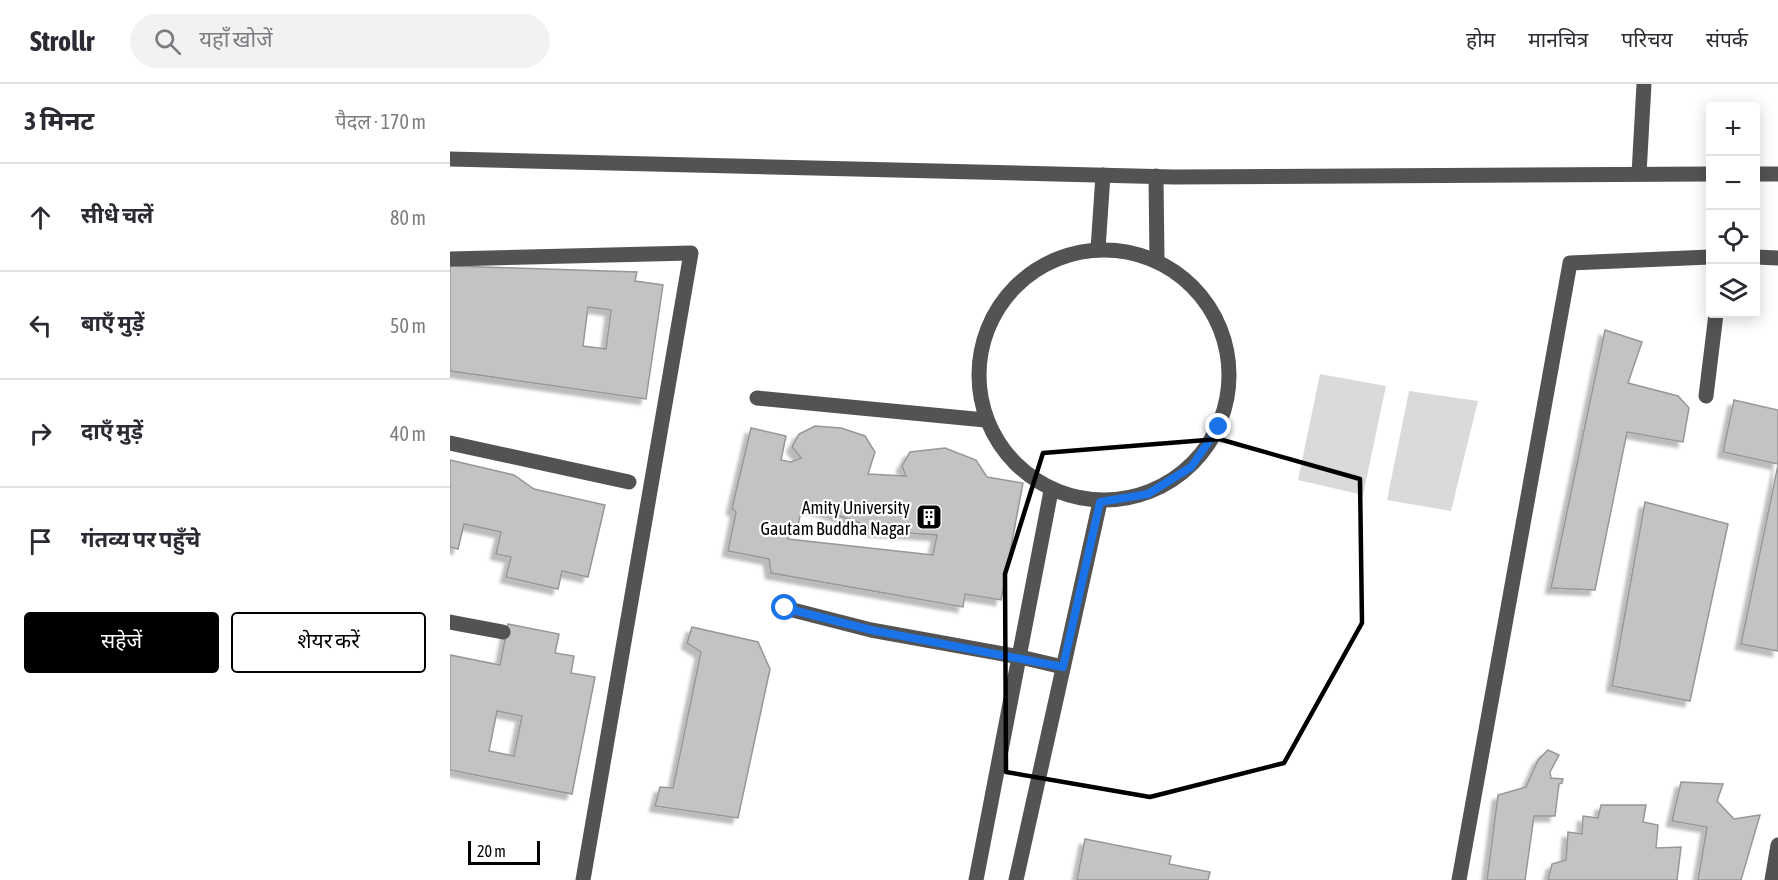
<!DOCTYPE html>
<html lang="hi">
<head>
<meta charset="utf-8">
<style>
	body { margin:0; font-family:"Asap Condensed","Noto Sans Devanagari",sans-serif; background:#f2f2f3; color:#2b2b33 }
	.controls { position:absolute; right:18px; top:18px; display:grid; overflow:hidden; border-radius:6px; box-shadow:0 3px 15px #0003 }
	.controls button { width:54px; height:54px; display:grid; place-items:center; padding:0; border:0; border-bottom:2px solid #e1e1e2; background:#fff; color:#2b2b33; font:30px sans-serif }
	.scale { position:absolute; left:18px; bottom:15px; width:72px; box-sizing:border-box; padding-left:6px; border:3px solid #000; border-top:0; font-size:16px; line-height:21px; white-space:nowrap; color:#000; -webkit-text-stroke:4px #fff; paint-order:stroke }
	.stop { position:absolute; width:18px; height:18px; margin:-14px; border:4px solid #1a73e8; border-radius:50%; background:#fff }
	.stop.end { background:#1a73e8; border-color:#fff; box-shadow:0 2px 6px #0008 }
	.list { margin:0; padding:0; list-style:none }
	h2 { display:flex; justify-content:space-between; align-items:center; height:78px; margin:0; padding:0 24px; font-size:26px }
	h2 small { font-size:20px; font-weight:400; color:#7c7c81 }
	.list li { display:grid; grid-template-columns:39px 1fr auto; gap:18px; align-items:center; box-sizing:border-box; height:108px; padding:0 24px; border-top:2px solid #e1e1e2 }
	.list b { display:block; font-size:22px; white-space:nowrap }
	.list em { font-size:20px; font-style:normal; color:#7c7c81 }
	.actions { display:flex; gap:12px; padding:18px 24px }
	.actions a { flex:1; padding:14px 0; border:2px solid #000; border-radius:6px; text-align:center; font-size:21px; color:#000 }
	.actions .main { background:#000; color:#fff }
	.icon { flex:none; width:33px; height:33px; fill:none; stroke:currentColor; stroke-width:2; stroke-linecap:round; stroke-linejoin:round }
	.map { position:relative; flex:none; width:1328px; height:796px; overflow:hidden }
	header { display:flex; align-items:center; gap:36px; box-sizing:border-box; height:84px; padding:0 30px; background:#fff; border-bottom:2px solid #e1e1e2 }
	header strong { font-size:28px }
	nav { display:flex; gap:33px; margin-inline-start:auto; font-size:21px }
	.search { width:420px; height:54px; background:#f2f2f3; display:flex; align-items:center; gap:15px; box-sizing:border-box; padding:0 21px; border-radius:33px; color:#7c7c81; font-size:22px }
	main { display:flex }
	aside { flex:1; background:#fff }
	.map>svg:first-child { display:block }
	.green { fill:#dadada }
	.building { fill:#c3c3c3; stroke:#979797; stroke-width:1.5; fill-rule:evenodd; filter:url(#shadow) }
	.lines { fill:none; stroke-linecap:round; stroke-linejoin:round }
	.minor { stroke:#535353; stroke-width:15 }
	.route { stroke:#1a73e8; stroke-width:8 }
	.marked { fill:none; stroke:#000; stroke-width:4.5; stroke-linejoin:round }
	.labels { text-anchor:middle; dominant-baseline:central; stroke-width:4.5; stroke-linejoin:round; paint-order:stroke }
	.poi-label { font-size:18px; fill:#000; stroke:#fff; text-anchor:end }
</style>
</head>
<body>
<header>
<strong>Strollr</strong>
<div class="search"><svg class="icon" aria-label="search" viewBox="0 0 24 24"><circle cx="10" cy="10" r="6"/><path d="M15 15l6 6"/></svg>यहाँ खोजें</div>
<nav><a>होम</a><a>मानचित्र</a><a>परिचय</a><a>संपर्क</a></nav>
</header>
<main>
<aside>
<h2>3 मिनट<small>पैदल · 170 m</small></h2>
<ul class="list">
<li><svg class="icon" aria-label="ahead" viewBox="0 0 24 24"><path d="M12 20V5M6 11l6-6 6 6"/></svg><div><b>सीधे चलें</b></div><em>80 m</em></li>
<li><svg class="icon" aria-label="left" viewBox="0 0 24 24"><path d="M17 20v-9H6M10 6l-5 5 5 5"/></svg><div><b>बाएँ मुड़ें</b></div><em>50 m</em></li>
<li><svg class="icon" aria-label="right" viewBox="0 0 24 24"><path d="M7 20v-9h11M14 6l5 5-5 5"/></svg><div><b>दाएँ मुड़ें</b></div><em>40 m</em></li>
<li><svg class="icon" aria-label="arrive" viewBox="0 0 24 24"><path d="M6 21V4h12l-3 4 3 4H6"/></svg><div><b>गंतव्य पर पहुँचे</b></div></li>
</ul>
<div class="actions"><a class="main">सहेजें</a><a>शेयर करें</a></div>
</aside>
<div class="map">
<svg width="1328" height="796" viewBox="0 0 1328 796">
	<defs>
		<filter id="shadow"><feDropShadow dx="-5.5" dy="5.5" stdDeviation="1.5" flood-color="#0004"/></filter>
	</defs>
	<rect width="100%" height="100%" fill="#fff"/>
	<!-- green -->
	<g class="green">
		<path d="M870,290L936,302L913,411L848,396Z"/>
		<path d="M959,307L1028,317L1001,427L937,416Z"/>
	</g>
	<!-- building -->
	<g class="building">
		<path d="M0,182L187,188L185,197L213,201L196,315L0,287ZM138,223L161,226L156,265L133,262Z"/>
		<path d="M1155,246L1192,258L1178,299L1228,312L1239,324L1233,358L1177,348L1145,506L1101,504Z"/>
		<path d="M1284,316L1328,326V380L1273,368Z"/>
		<path d="M365,342L391,344L415,352L425,368L418,390L456,392L452,382L460,368L495,364L526,376L537,393L573,399L551,516L515,510L513,523L321,489L319,475L278,467L286,428L282,424L301,344L336,352L331,376L341,378L351,374L342,363L349,350ZM352,421L406,437L424,447L487,451L483,471L338,455L340,441L348,442Z"/>
		<path d="M0,376L64,391L84,405L155,421L138,493L112,487L108,505L56,493L61,473L46,470L51,448L14,440L8,465L0,463Z"/>
		<path d="M1328,381V567L1291,560Z"/>
		<path d="M1195,418L1278,440L1240,617L1162,602Z"/>
		<path d="M58,540L109,550L105,569L124,572L121,589L145,593L122,710L0,686V571L50,581ZM47,627L72,632L64,672L39,667Z"/>
		<path d="M242,543L308,558L320,585L288,734L205,722L210,703L223,704L251,568L237,559Z"/>
		<path d="M1098,666L1109,671L1100,688L1101,694L1113,695L1112,699L1109,700L1105,732H1084L1075,796H1037L1048,711L1076,703L1088,676Z"/>
		<path d="M1231,698L1273,700L1267,717L1284,735L1310,731L1291,796H1248L1257,743L1222,737Z"/>
		<path d="M1151,721H1196L1193,738L1208,741L1206,764L1231,763L1227,796H1098L1102,780L1116,776L1118,748L1132,750L1133,732L1148,734Z"/>
		<path d="M635,755L721,772L719,780L760,788L758,796H627Z"/>
	</g>
	<g class="lines">
		<!-- minor -->
		<g class="minor">
			<path d="M0,75L724,93L1260,90"/>
			<path d="M1189,90L1194,0"/>
			<path d="M1306,90H1328"/>
			<path d="M706,92L707,176"/>
			<path d="M648,165L653,91"/>
			<circle cx="654" cy="291" r="125"/>
			<path d="M1306,173L1328,174"/>
			<path d="M0,175L241,169L133,796"/>
			<path d="M1256,312L1266,230"/>
			<path d="M307,314L535,336"/>
			<path d="M0,359L179,398"/>
			<path d="M335,524L421,546L570,573L613,583"/>
			<path d="M0,538L53,548"/>
			<path d="M526,796L601,407"/>
			<path d="M566,796L650,418"/>
			<path d="M1009,796L1120,179L1260,173"/>
			<path d="M1322,796L1328,761"/>
		</g>
	</g>
	<g class="lines">
		<!-- route -->
		<path class="route" d="M335,524L421,546L613,583L650,418L698,410L741,383L769,343"/>
	</g>
	<!-- marked area -->
	<path class="marked" d="M769,355L910,395L912,539L834,679L700,713L556,688L555,490L593,369Z"/>
	<!-- icons -->
	<defs>
		<g id="building-square" transform="scale(1.35)"><rect x="-9" y="-9" width="18" height="18" rx="4" fill="#000" stroke="#fff"/><path d="M-4-6H4V6H1V3H-1V6H-4ZM-2.5-4.3h1.7v1.8h-1.7ZM.8-4.3h1.7v1.8H.8ZM-2.5-1h1.7V.8h-1.7ZM.8-1h1.7V.8H.8Z" fill="#fff"/></g>
	</defs>
	<g fill-rule="evenodd">
		<use href="#building-square" x="479" y="433"/>
	</g>
	<g class="labels">
		<!-- poi labels -->
		<g class="poi-label">
			<text x="460" y="423">Amity University<tspan x="460" dy="21">Gautam Buddha Nagar</tspan></text>
		</g>
	</g>
</svg>
<div class="controls">
<button>+</button>
<button>−</button>
<button><svg class="icon" aria-label="locate" viewBox="0 0 24 24"><circle cx="12" cy="12" r="6"/><path d="M12 2v4M12 18v4M2 12h4M18 12h4"/></svg></button>
<button><svg class="icon" aria-label="layers" viewBox="0 0 24 24"><path d="M12 4l9 5-9 5-9-5zM3 14l9 5 9-5"/></svg></button>
</div>
<div class="scale">20 m</div>
<div class="stop" style="left:335px;top:524px"></div>
<div class="stop end" style="left:769px;top:343px"></div>
</div>
</main>
</body>
</html>
